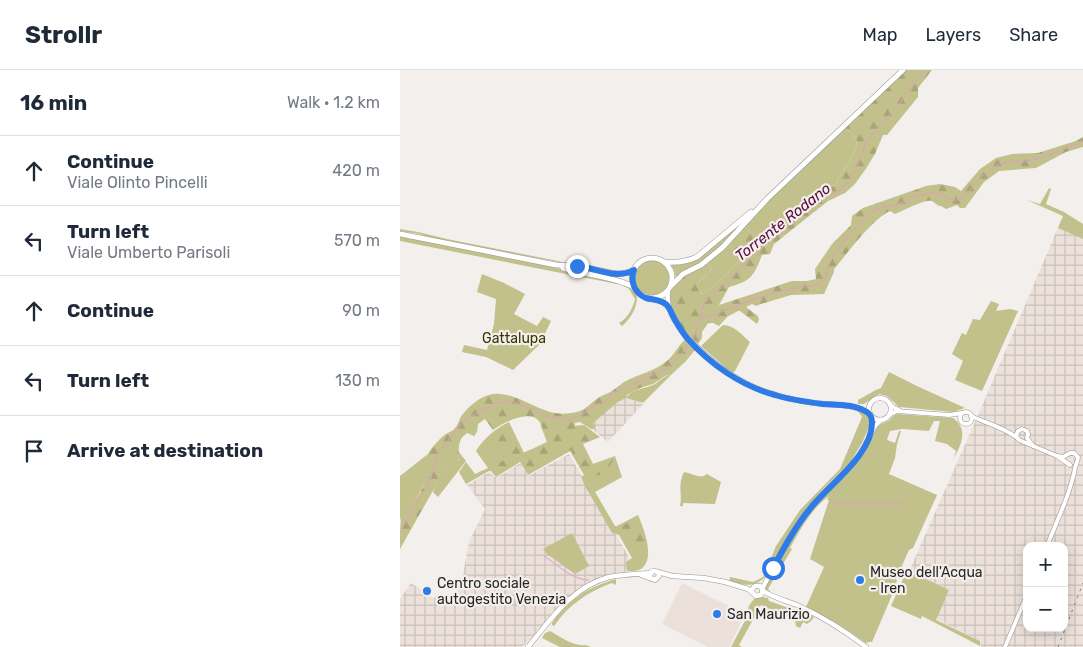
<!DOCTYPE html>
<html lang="en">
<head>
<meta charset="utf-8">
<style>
	body { margin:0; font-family:Rubik,sans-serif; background:#f2f2f3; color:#1f2937 }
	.controls { position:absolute; right:15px; bottom:15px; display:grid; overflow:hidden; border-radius:10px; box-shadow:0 2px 12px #0003 }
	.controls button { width:45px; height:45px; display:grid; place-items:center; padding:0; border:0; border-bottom:1px solid #e0e1e3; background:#fff; color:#1f2937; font:25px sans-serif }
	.stop { position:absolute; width:15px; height:15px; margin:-11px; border:4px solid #2e7be7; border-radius:50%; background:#fff }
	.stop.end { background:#2e7be7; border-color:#fff; box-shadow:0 1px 5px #0008 }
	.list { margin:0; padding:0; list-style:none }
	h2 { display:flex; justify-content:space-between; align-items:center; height:65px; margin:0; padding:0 20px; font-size:21px }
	h2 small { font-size:16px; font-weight:400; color:#747a83 }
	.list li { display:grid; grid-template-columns:32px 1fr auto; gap:15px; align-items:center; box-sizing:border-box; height:70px; padding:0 20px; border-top:1px solid #e0e1e3 }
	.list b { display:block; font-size:19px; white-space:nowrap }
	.list p { margin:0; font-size:16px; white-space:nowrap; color:#747a83 }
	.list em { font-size:16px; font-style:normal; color:#747a83 }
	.icon { flex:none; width:28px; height:28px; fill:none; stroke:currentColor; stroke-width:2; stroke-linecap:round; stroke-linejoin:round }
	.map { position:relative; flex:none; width:683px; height:577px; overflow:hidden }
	header { display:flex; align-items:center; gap:30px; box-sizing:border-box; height:70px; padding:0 25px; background:#fff; border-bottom:1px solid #e0e1e3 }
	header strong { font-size:24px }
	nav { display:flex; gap:28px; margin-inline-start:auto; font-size:18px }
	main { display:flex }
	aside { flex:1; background:#fff }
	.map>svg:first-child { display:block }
	.built { fill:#ece0da }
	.industrial { fill:url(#industrial-grid); fill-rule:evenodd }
	.green { fill:#c2c08b }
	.forest { fill:url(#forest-firs) }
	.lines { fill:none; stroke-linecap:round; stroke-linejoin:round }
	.stream { stroke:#e29ec1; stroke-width:1 }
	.tertiary-casing { stroke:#989492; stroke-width:5 }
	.secondary-casing { stroke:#989492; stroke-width:5.5 }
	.primary-casing { stroke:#989492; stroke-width:6 }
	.tertiary { stroke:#fff; stroke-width:4 }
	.secondary { stroke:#fff; stroke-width:4.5 }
	.primary { stroke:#fff; stroke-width:5 }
	.rail { stroke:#7f7d7b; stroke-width:1; stroke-dasharray:2.5 5; stroke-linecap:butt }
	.route { stroke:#2e7be7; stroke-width:6 }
	.poi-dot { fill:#2e7be7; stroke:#f3efec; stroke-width:2 }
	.labels { text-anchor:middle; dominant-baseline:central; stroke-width:4.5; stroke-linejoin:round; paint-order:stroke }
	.park-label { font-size:14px; fill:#3a3700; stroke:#f3efec }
	.poi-label { font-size:14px; fill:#282625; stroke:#f3efec; text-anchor:start }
	.water-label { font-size:15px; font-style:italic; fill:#5b0c3f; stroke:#f3efec }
</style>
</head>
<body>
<header>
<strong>Strollr</strong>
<nav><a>Map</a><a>Layers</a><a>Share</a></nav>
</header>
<main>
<aside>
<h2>16 min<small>Walk · 1.2 km</small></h2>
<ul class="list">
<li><svg class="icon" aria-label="ahead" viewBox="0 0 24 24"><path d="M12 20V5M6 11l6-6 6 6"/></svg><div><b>Continue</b><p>Viale Olinto Pincelli</p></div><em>420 m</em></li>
<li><svg class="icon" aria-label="left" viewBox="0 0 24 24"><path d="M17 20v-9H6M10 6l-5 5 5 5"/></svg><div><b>Turn left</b><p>Viale Umberto Parisoli</p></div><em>570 m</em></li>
<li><svg class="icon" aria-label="ahead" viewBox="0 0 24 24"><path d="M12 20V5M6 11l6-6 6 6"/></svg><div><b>Continue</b></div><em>90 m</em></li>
<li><svg class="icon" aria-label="left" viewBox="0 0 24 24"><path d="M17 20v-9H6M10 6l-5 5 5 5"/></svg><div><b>Turn left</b></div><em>130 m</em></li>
<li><svg class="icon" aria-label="arrive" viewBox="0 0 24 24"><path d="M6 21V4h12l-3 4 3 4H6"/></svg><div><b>Arrive at destination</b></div></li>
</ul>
</aside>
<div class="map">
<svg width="683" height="577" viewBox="0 0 683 577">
	<defs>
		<pattern id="industrial-grid" width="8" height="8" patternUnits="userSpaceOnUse" patternTransform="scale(1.25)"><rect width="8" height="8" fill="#ece0da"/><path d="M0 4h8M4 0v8" fill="none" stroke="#cac0bb"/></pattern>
		<pattern id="forest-firs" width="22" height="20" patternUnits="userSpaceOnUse" patternTransform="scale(1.25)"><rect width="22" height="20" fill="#c2c08b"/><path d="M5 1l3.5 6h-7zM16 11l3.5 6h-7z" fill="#a7a578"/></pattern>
	</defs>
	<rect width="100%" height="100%" fill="#f3efec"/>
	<!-- built -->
	<path class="built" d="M282,513L345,544L329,577H308L262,554Z"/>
	<!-- industrial -->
	<g class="industrial">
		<path d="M663,146L683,154V577H581L580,571L536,549L549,520L509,501L576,350ZM627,476H664V558H627Z"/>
		<path d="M226,328L240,332H245L208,372L192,359H194L192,353L218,332Z"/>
		<path d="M169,384L229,487L227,502L191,511L122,577H0V529L11,513L33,528L42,524L50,531L61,515L69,472L85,439L67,415L89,402L95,407L103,404L120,393L128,406Z"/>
	</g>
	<!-- green -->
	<g class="green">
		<path d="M445,58C448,61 453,64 455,67C462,77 444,100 438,108C438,113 434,117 428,118L424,116L419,120L362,168C356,168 350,161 344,157L372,127Z"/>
		<path d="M649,118L651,119L646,134L664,142L683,154V169L658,158L663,146L627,130L640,134Z"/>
		<path d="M346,149C332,165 317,180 300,193C292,199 283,202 276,208L274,200L271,195L284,194L298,189Z"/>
		<path d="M0,159L18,162L47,169L163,192L185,194L213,200L212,202L34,169L19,164L0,161Z"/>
		<path d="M0,166L162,199L179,205L226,214L230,217L237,226C237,238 231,248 222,256L219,253C228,248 233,238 235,229L229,219L222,215L0,171Z"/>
		<path d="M329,173L340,190C329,204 316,214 302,224L297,217V214L312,199L308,193Z"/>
		<circle cx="253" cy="208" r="18"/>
		<path d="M82,204L104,213L125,224L114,244L137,256L143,247L151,251L140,274L113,300L86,287L62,282L64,275L87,280L94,254L96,229L77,222Z"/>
		<path d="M591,231L599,234L596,241L610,239L618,241L582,321L555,310L563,291L552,284L562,263L566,265L573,249L580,250Z"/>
		<path d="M323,255C334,255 342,265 350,272L335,301L332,303L301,276Z"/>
		<path d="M489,302L517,316L565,338L553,342L499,337L487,326L479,324L464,334H458V330L476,320L481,318Z"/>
		<path d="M272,304L244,332H240L226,328C233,318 245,319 255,314C262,309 264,306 272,304Z"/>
		<path d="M458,341L467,345L469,349V357L462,373L451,391L422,420L396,452L365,507C353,519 343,514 329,512L330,507L353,512L363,507L376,476L400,440L440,399L462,347Z"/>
		<path d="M497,344L553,348C569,359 561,375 554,388L556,381L547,374L535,371L540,351H534L529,361L502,359L490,361L487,370L495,373L499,361H501L497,374L495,388L489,404L537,425L513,478L509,480L496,509L497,511L494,517L495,518L472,572H469L466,573L441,556L406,537L424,497L410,489L429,430H427L429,426C412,438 400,460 390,478L392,479L368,519L370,521V522L365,519L367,512L374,502L392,467L403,452L422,428L455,395L465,381L477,356L490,350L492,347Z"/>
		<path d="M109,352L124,383L147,372L140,354L142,356L160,357L184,355L200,367L183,374L193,394L215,386L222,407L195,422L215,456H217L238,445C244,459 257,491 239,500C236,501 231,501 227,501L226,492L232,488L219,465L212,463L185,416L181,407L184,405L170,381L128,405L120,392L96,407L91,401H89L66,414L59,402L66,392L75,404L88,398L76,381C83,369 96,358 109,352Z"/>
		<path d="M58,381L66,391L38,427L33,422L46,386L59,391Z"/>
		<path d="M28,384C25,396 27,409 21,420C16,431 6,439 0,450V406Z"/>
		<path d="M284,402C292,403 301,410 307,404L321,412L315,434L283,433V436H280C283,425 277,417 284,402Z"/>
		<path d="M172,463L189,496L175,504L147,484L143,479Z"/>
		<path d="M507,500L549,520L536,550L580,571V576L522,546L521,549L491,536Z"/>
		<path d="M216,509V515L212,513C189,521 168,535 154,556L152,555V553C169,529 188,517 216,509Z"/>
		<path d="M362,527L368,528L369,531L400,542L403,541L414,547L412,550L407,554L403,552L400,558L396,556L395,551L361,535L339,575L342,577H331L347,547L345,545L350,534L355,528Z"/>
		<path d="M150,561C161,567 174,577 186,575L191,577H160L142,568L145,563Z"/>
	</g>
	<!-- forest -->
	<g class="forest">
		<path d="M506,0H532L518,18V27L487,65H483L475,84L465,100L455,114L445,123L428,131L374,174L370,184L362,185C354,206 351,211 329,217L319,235L392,211H407L416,209L415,199L432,174L451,155L452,146L463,138L526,116L540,114L555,117L561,121L580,99L596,88L612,84L638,83L666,74L676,71L683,67V77L666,82L636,98L599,101L584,112L565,138H560L557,135L546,139L541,136H539C538,135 533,132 532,131C524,129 503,141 495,144L490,141C470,151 449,182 434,199V202L424,224L391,225L361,234L356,236L352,234L346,237C348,238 354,244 357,245L359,249L358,252L357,254L340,241H338L327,247L319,256L313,253H308L302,262V268L298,274C281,258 256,229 280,208C288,202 299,197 308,193L312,199L297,214V217L302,224C316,214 329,204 340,190L329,173L344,157C350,161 356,168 362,168L419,120L424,116L429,118C434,117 438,113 438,108C444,100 462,77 455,67C453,64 448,61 445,58Z"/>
		<path d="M285,270L295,280L286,291L272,304L265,306L253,314L240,318L227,325L226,328L218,332L193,353L195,356L194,359H191L180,352L175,353V356H171L179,357L184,356L198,367L182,374L193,395L215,387C207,399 209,405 193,406V411L188,420L182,407L185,405L171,380L131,403L127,402L120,391L98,404L94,403L91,401L92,396L111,387L99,372L96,371L93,362L109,353L123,383L148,372C145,365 143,355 138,350C127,340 103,353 93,360L85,349L78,354L77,362L74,366L67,363C65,365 62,367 61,369C57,377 60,387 58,395L53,397L46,387L35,417L0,479C0,470 0,457 1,448C4,439 16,431 21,421C27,409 23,395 28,384C32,377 40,368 46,364C49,362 53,361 55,358C59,354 59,349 62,345C71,334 85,322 100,324C130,327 146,352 180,341C186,339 192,332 198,328C203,325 207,324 212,321C216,318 220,315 224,312C238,304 256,301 268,290C275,284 278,275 285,270Z"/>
		<path d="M237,448C240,454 247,470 244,477C243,481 238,483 235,485L221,464L216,461V459Z"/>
	</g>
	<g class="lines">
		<!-- stream -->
		<g class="stream">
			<path d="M300,248C321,244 340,233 361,227C369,224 378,222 387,220C395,217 418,217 423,211C427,205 427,196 431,190C439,176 463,147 477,139C483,136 489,137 495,135C507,131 522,122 535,123C543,123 551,133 560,129C567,127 571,118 575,113C580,108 586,102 592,98C606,89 622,93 637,89C652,84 668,77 683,72"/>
			<path d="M292,270L299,254L304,233L329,211L358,180L427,126L442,119L456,99L465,76L466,71L500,33L523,0"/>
			<path d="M431,432L482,433L504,432"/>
			<path d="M0,462L12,439L25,420L31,408L37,385L57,359L68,348L97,333L110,331L126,337L150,347L159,349H170L182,345L189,339L207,330L216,322L264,300L279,287L289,273"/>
			<path d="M144,486C158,495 172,510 189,510"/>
		</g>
		<!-- tertiary casing -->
		<g class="tertiary-casing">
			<g id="tertiary">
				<path d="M490,334L493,337L499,340"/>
				<circle cx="566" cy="348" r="6"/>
				<path d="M489,345L497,341L549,345L562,343"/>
				<path d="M571,346C586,353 603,357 616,367"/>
				<path d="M633,376L627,368L628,364L627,361L622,359L618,361L616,366L619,370L657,386L670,395"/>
				<path d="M647,476C657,450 670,425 675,398C676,393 678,392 678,387L674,383H670L663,387L657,386"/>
				<path d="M605,577L627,525"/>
			</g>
		</g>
		<!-- secondary casing -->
		<g class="secondary-casing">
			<g id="secondary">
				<path d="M268,222C265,240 279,260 292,272C330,310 360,325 413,333C431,335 453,333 469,344"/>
				<path d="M254,229L261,231L268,237"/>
				<circle cx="480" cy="339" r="11"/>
				<path d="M258,502L272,506L304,508L325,512L348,519L356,526L361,525C363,522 363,519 360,516H355L353,518L352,522"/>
				<path d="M241,505L255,510L259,506L258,502L254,501L251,502L250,506L251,509"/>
				<path d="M362,519L388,470L399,453L419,428L455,391L462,381L475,356L481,350"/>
				<path d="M363,521C374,528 387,531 399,536C423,547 445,561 466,577"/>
				<path d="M128,577C151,549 172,517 209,507C222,504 237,504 251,503"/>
			</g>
		</g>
		<!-- primary casing -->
		<g class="primary-casing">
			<g id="primary">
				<path d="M0,164L156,195C164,195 172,195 180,197C198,199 217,209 234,200"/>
				<circle cx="252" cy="208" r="20"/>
				<path d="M265,192C276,193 286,192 297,187L351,142"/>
				<path d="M163,198C186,205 212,206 234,217"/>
				<path d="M272,215L283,204L301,195L322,178L367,129L503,0"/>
			</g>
		</g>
		<!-- tertiary -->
		<use href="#tertiary" class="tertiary"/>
		<!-- secondary -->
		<use href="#secondary" class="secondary"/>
		<!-- primary -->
		<use href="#primary" class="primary"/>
		<!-- rail -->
		<path class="rail" d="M658,577L683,513"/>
	</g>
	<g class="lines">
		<!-- route -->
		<path class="route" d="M177,196C196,198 216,210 234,200C230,211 234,223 246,228C253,230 260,229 267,235C270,239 272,244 274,248C278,255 282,262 287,268C310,294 341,316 375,325C391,330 407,332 423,334C436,335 453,334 465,341C470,343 472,347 472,352C473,385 427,416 409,440C394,458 384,478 373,498"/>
	</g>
	<!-- markers -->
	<g class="poi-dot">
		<circle cx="460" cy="510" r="5"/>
		<circle cx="27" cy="521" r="5"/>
		<circle cx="317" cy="544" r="5"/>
	</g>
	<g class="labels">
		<!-- park labels -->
		<g class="park-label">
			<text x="114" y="268">Gattalupa</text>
		</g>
		<!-- poi labels -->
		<g class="poi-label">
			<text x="470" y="502">Museo dell'Acqua<tspan x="470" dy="16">- Iren</tspan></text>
			<text x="37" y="513">Centro sociale<tspan x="37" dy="16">autogestito Venezia</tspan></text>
			<text x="327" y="544">San Maurizio</text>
		</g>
		<!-- water labels -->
		<g class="water-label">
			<text transform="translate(383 152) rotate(-38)">Torrente Rodano</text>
		</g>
	</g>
</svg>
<div class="controls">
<button>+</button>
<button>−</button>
</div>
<div class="stop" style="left:373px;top:498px"></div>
<div class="stop end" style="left:177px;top:196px"></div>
</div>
</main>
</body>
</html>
